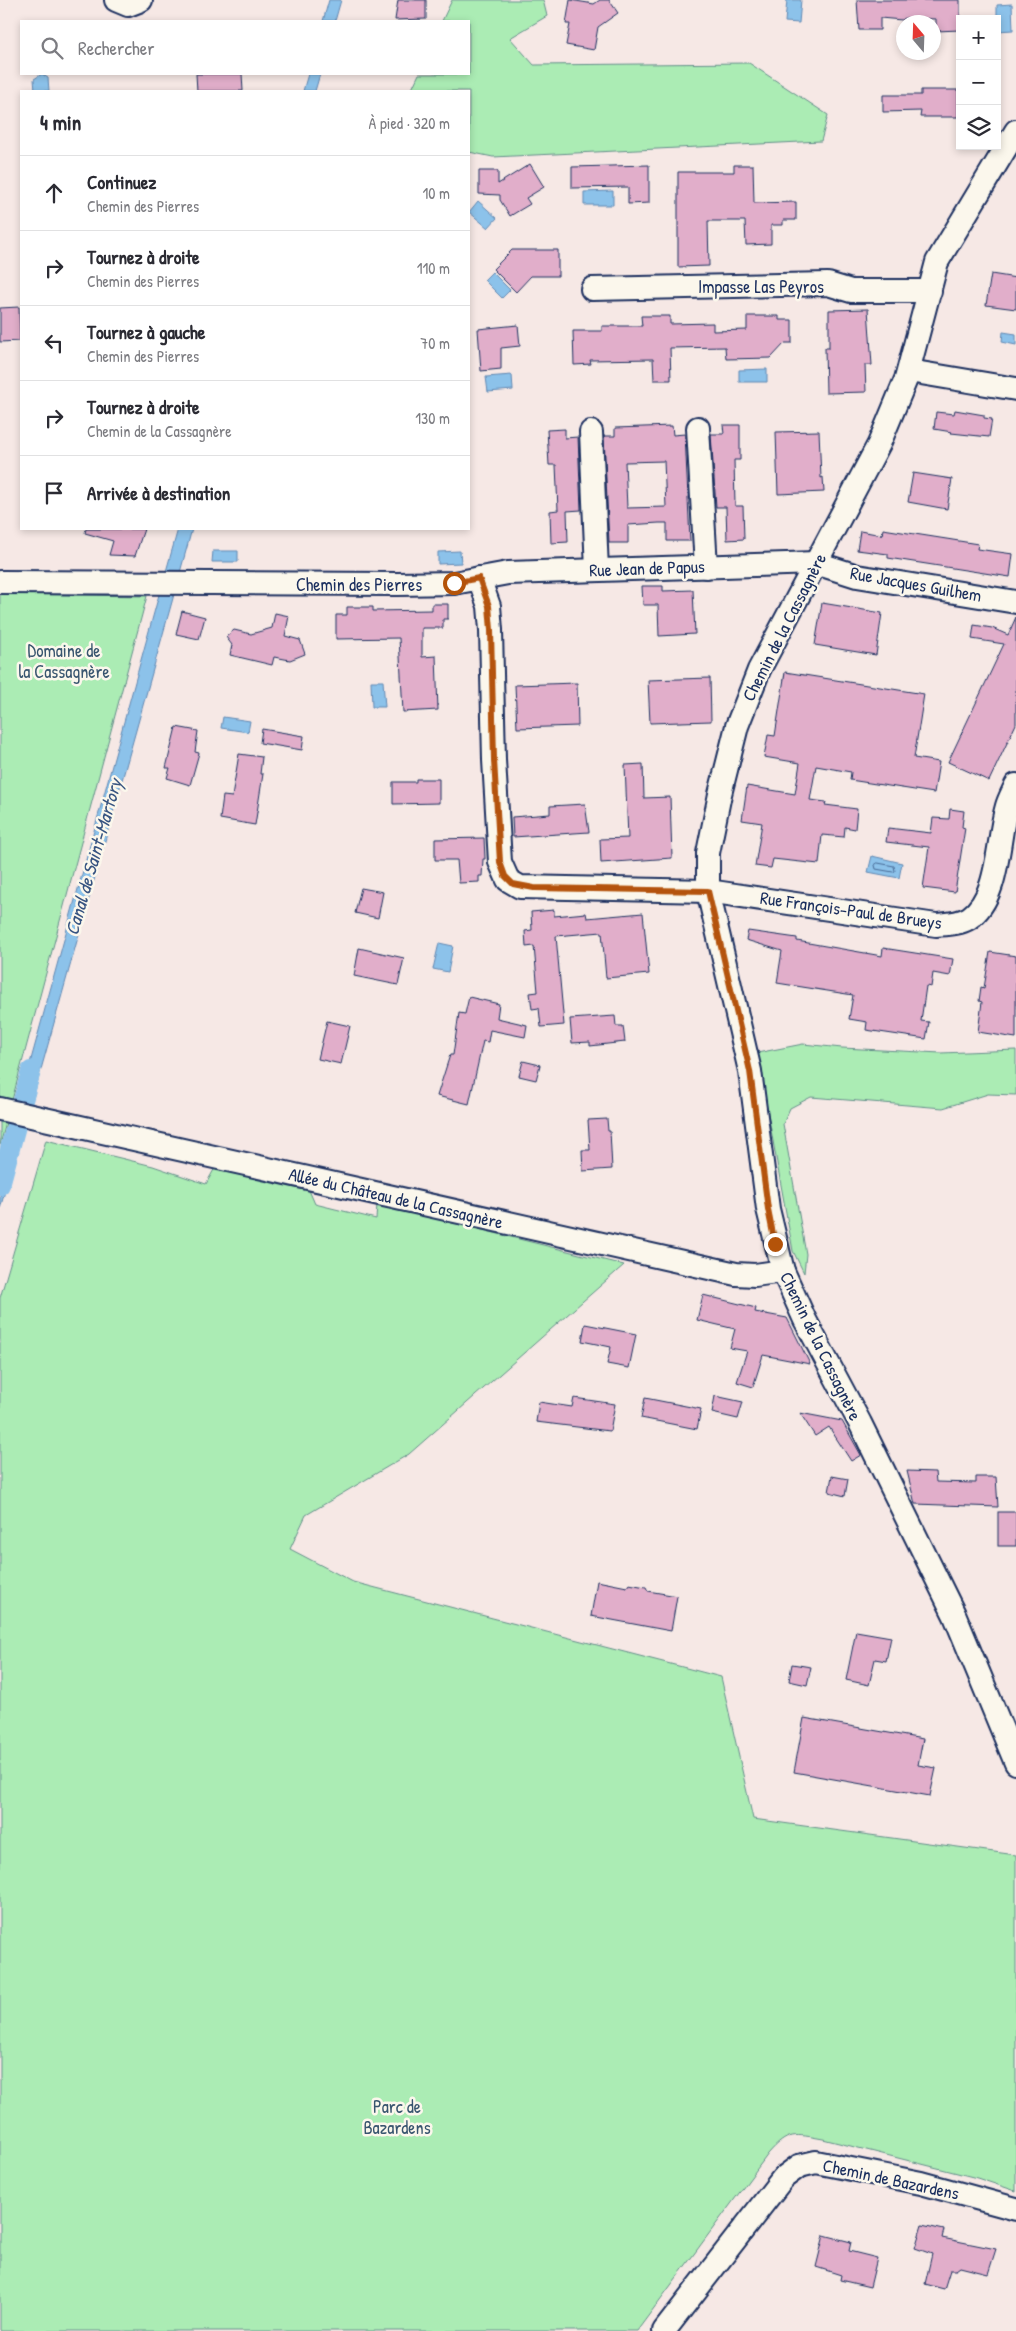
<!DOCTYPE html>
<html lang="fr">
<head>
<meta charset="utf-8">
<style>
	body { margin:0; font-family:"Patrick Hand",sans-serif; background:#f2f2f3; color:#2b2b33 }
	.controls { position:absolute; right:15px; top:15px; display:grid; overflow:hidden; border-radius:0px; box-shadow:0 2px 8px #0003 }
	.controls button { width:45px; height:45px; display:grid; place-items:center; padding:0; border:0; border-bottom:1px solid #e1e1e2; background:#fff; color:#2b2b33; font:25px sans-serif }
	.compass { position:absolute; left:896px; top:15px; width:45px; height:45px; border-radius:50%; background:#fff; box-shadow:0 2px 8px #0003; rotate:341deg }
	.stop { position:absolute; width:15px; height:15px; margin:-11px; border:4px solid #b45309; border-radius:50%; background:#fff }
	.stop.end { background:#b45309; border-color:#fff; box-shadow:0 1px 5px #0008 }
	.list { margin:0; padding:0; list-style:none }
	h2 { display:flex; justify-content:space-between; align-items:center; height:65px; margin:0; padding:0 20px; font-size:21px }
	h2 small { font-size:16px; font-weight:400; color:#7c7c81 }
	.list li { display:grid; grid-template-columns:32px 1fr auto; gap:15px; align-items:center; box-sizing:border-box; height:75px; padding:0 20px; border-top:1px solid #e1e1e2 }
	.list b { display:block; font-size:19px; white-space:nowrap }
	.list p { margin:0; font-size:16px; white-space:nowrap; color:#7c7c81 }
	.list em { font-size:16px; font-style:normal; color:#7c7c81 }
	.icon { flex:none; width:28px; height:28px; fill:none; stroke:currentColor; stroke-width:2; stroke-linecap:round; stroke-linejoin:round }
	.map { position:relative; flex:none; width:1016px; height:2331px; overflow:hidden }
	.search { position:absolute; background:#fff; box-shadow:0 2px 8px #0003; left:20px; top:20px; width:450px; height:55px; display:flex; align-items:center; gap:12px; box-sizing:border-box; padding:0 18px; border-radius:0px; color:#7c7c81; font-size:19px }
	.panel { position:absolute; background:#fff; box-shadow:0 2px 8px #0003; left:20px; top:90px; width:450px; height:440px; border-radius:0px }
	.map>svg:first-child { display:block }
	.green { fill:#abecb4; stroke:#638e89 }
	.water { fill:#8cc2ea; stroke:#5f87b2 }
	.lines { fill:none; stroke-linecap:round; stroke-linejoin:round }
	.shore { stroke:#486a96; stroke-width:1 }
	.canal { stroke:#8cc2ea; stroke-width:20 }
	.building { fill:#e1aeca; stroke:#1b2f5e; fill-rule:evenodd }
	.minor-casing { stroke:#1b2f5e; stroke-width:26 }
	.minor { stroke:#fbf7ec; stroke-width:22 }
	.route { stroke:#b45309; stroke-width:6 }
	.labels { text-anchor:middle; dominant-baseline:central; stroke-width:5; stroke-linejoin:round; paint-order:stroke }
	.street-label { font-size:18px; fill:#1b2f5e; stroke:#fbf7ec }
	.park-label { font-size:18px; fill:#38556f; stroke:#fbf7ec }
	.water-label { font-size:19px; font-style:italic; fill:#375481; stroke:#fbf7ec }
</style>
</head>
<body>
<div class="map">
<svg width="1016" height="2331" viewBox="0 0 1016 2331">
	<rect width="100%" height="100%" fill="#f6e8e5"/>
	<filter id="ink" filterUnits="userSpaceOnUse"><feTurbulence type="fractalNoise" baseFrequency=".02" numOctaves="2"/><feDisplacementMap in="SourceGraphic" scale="10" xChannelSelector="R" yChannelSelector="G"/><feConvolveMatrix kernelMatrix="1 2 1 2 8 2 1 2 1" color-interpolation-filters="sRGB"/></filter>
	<g filter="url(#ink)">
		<!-- green -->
		<g class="green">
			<path d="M452,0H543L547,16L510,38L534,65L749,63L828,115L821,141L493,157L469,152V91H411L419,74H469V21H442Z"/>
			<path d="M0,594L147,596L0,1145Z"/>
			<path d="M803,1044L842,1048L941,1053L1016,1050V1095L988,1094L943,1108L811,1097L790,1108L783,1124L806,1254L804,1273L793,1251L757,1053Z"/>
			<path d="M46,1140L153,1166L206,1184L216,1166L305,1181L315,1204L376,1219L377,1204L624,1265L409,1454L306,1515L290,1549L353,1582L721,1677L753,1819L1016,1855V2191L977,2178L823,2139C795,2134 788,2131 768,2154L637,2331H0V1298Z"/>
		</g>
		<!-- water -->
		<g class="water">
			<path d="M329,0H341L335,21H323Z"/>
			<path d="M787,0H801L799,23L785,22Z"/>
			<path d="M1012,4L1013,30L997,31V5Z"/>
			<path d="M42,74L48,78L49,91H35L34,79Z"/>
			<path d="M308,74H320L315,91H303Z"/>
			<path d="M613,191V205H584V192Z"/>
			<path d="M478,201L497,218L488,228L469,212Z"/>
			<path d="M492,272L510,290L502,298L484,280Z"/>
			<path d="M1003,332L1016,334V345L1002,342Z"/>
			<path d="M767,369V382H739V370Z"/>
			<path d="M512,375L513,390L488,392L486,377Z"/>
			<path d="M178,529H192L179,576L165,575Z"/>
			<path d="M213,551H238V562H212Z"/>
			<path d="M460,551L461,563L438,564V552Z"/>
			<path d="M160,591H175L33,1098L21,1096Z"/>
			<path d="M371,681H383L385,707H372Z"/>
			<path d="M223,717L250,721L248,732L221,728Z"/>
			<path d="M872,856L902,863L899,878L868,872Z"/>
			<path d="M439,943L453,946L448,972L433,969Z"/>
			<path d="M9,1132L21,1134L0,1209V1164Z"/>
		</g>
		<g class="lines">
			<!-- shore -->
			<path class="shore" d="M878,863L894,866L895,871L893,872L876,869L875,865Z"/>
			<!-- canal -->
			<path class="canal" d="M0,1185L31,1071"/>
		</g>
		<!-- building -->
		<g class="building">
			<path d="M398,0H426V19L395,20Z"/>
			<path d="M570,0L594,4L600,0H609L618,13L598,27L594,50L566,45L570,24H566Z"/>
			<path d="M857,0H960V30L936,31V19L905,18L902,20L880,18V30H859Z"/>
			<path d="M196,74H242L243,91H197Z"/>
			<path d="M921,90H958V117H920L921,111L883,112V95H921Z"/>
			<path d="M530,164L544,187L526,198L530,204L510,216L500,200V195L479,194V171H498V184Z"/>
			<path d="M649,165V203L628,204V187L572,188V167Z"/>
			<path d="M734,165H753L754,203L796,202V220H783V225H771V244L746,245L745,221H708L709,266L678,267V172H734Z"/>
			<path d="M512,250H558V276H531L516,292L493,269Z"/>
			<path d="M991,274L1016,278V309L986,305Z"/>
			<path d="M19,307L20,341L0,342V308Z"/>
			<path d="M868,309L872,365H865L866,392L826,393L825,348H829V310Z"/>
			<path d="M641,316H670V324L713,323V331L747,330V316H779V320H792V343H785L771,358L726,359L725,347L670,348L671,380H654L653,359L590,360L591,364L574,365L573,331H602V326H642Z"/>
			<path d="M518,325L520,346L501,348V369L481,371L478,329Z"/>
			<path d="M955,410L984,415V418L992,419L989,437L951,433L952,432L934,429L936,412L954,414Z"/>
			<path d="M723,425H740V460H734L735,506H743L744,539L727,540L726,507H716L711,434H724Z"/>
			<path d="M672,426L673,435L685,434L690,541H667V523H659L628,525V543H609L604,436H615V428ZM664,461L666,507L627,508L625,462Z"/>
			<path d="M565,429V438L578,437L581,510L567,511L568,542L551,543L550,511L558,510L556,465H549L547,430Z"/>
			<path d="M819,431L821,478L823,477L824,492L778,494L776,432Z"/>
			<path d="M913,473L952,479L947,509L908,502Z"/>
			<path d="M86,529H144L135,556L109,555L113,541L85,533Z"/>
			<path d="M883,529L978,544L977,549L1013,554L1010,577L888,558V554L857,550L860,531L882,535Z"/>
			<path d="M642,586H663V591L693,590L695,634L659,636L658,605H643Z"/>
			<path d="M822,603L882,613L876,655L815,645Z"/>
			<path d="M432,604H448V619H443V628H422V657L436,656L438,710L403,712L399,638L336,639V615H347V607H373V611L432,610Z"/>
			<path d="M182,611L205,617L199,639L176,634Z"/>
			<path d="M275,613L289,616L285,636L300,640L305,654L290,660L274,657L272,665L230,655L232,645L226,637L234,630L251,634L272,628Z"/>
			<path d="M1016,617V724L989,781L948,762L1004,644L972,639L974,625L992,628L1008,635Z"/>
			<path d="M785,672L924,694L914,758L939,762L934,793L850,780L851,772L816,766L810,800L826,802L825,805L857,809L855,829L845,827L844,837L822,835L819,864L773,859L771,868L755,866L762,823L742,820L747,786L795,794L800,763L764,757L768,735L775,736Z"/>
			<path d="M710,678L711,721L650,723L648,680Z"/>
			<path d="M577,683L578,726L517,728L515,685Z"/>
			<path d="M176,727L198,731L195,752L199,753L190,785L167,778L170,768H166Z"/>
			<path d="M262,729L304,736L302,750L260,743Z"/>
			<path d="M239,754L262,757L260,774H263L255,825L220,819L223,796L232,797Z"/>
			<path d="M643,764L644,798L670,797L672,858L601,863L600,839L628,838L625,765Z"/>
			<path d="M416,779H439V803L393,804V782H416Z"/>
			<path d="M585,804L589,832L513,837L512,817L550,814V806Z"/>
			<path d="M950,809L964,811L962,827L965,828L955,892L923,888L929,847L886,842L888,828L931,833L933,818L949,819Z"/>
			<path d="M484,838L485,859H483L482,876H479V882L459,883L457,860H435V839Z"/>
			<path d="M361,888L383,892L378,918L355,913Z"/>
			<path d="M554,910V916L586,913L587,918L643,913L649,974L606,978L602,932L556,936L564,1025L541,1027L539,1008L532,1009L530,993L538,992L534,946L526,947L525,931L532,930L531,912Z"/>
			<path d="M748,931L797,938V941L882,956L883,948L953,959L950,976L933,973L931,987L926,986L921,1021L929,1022L926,1039L866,1030L867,1022L849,1019L853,995L777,983L782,951L746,940Z"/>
			<path d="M359,948L404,958L398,985L354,976Z"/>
			<path d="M990,952L1016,956V1038L978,1032L982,1002L979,1001L981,987L984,988Z"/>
			<path d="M469,997L499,1004L497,1018L527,1025L525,1037L490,1030L488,1042L483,1041L469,1104L437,1096L450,1055H453L459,1013L465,1014Z"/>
			<path d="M615,1016L616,1026H623L625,1042L590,1046V1042L572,1043L570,1019Z"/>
			<path d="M327,1021L350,1026L341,1064L318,1059Z"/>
			<path d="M523,1061L540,1065L536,1080L519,1076Z"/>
			<path d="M607,1119L608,1131H610L612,1169L583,1171L582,1150H590L588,1120Z"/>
			<path d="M703,1295L756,1308L755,1312L787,1318L810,1364L763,1355L753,1387L737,1382L747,1351L730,1348L735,1329L697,1320Z"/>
			<path d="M585,1324L636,1334L629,1368L607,1364L611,1347L582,1341Z"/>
			<path d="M715,1396L743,1402L738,1419L712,1413Z"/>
			<path d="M574,1398L615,1404L610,1431L536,1422L539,1402L572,1407Z"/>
			<path d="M645,1398L701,1409L697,1429L641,1418Z"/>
			<path d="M800,1413L842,1421L861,1455L851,1461L829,1427L815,1436Z"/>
			<path d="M907,1471L935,1472L936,1482L976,1483V1477H996L998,1507L915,1504Z"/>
			<path d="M832,1476L848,1479L845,1496L829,1492Z"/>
			<rect x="998" y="1512" width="18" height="34"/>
			<path d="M597,1581L627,1587L629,1584L646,1587L648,1591L677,1596L671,1631L591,1616Z"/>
			<path d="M856,1631L891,1637L886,1661L875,1659L869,1685L846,1680Z"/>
			<path d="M792,1664L811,1667L807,1685L789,1681Z"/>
			<path d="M804,1718L923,1739L918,1765L936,1768L930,1796L794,1772Z"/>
			<path d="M922,2225L944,2230L942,2238L996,2249L988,2274L960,2267L956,2270H950L944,2289L925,2284L932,2254L915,2248Z"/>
			<path d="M824,2235L851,2242L849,2251L877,2258L870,2287L840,2280L841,2275L816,2267Z"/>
		</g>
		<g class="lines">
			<!-- minor casing -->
			<g class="minor-casing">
				<g id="minor">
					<path d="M116,0L128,5L141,0"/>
					<path d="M1016,131L937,262L906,379L879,444L759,670L737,726L720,794L708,853V891L750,1071L768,1209L783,1271L805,1320L860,1423L955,1616L1016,1763"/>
					<path d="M592,289L828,284L851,291H930"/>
					<path d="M909,371L1016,389"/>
					<path d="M698,428L706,567"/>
					<path d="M591,432L597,570"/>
					<path d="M479,578L489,606L491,630L494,760L500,862L508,880L520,887L708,891L936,925C947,924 959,924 969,918C1000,897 997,839 1007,806C1009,799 1013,792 1016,785"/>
					<path d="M0,582L398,584L454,583L508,573L816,563L857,576L1016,602"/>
					<path d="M0,1109L736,1274L755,1275L783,1271"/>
					<path d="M664,2331L783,2178L799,2166L816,2162L921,2183L1016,2209"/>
				</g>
			</g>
			<!-- minor -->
			<use href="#minor" class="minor"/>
		</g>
	</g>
	<g class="lines" filter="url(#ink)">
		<!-- route -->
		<path class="route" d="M454,583L479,578L489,606L491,630L494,760L500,862L505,876L513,884L534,888L708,891L750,1071L768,1209L775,1244"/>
	</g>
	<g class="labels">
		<!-- street labels -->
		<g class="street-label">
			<text x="761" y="286">Impasse Las Peyros</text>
			<text transform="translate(647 568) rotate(-2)">Rue Jean de Papus</text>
			<text x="359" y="584">Chemin des Pierres</text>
			<text transform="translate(916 584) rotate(10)">Rue Jacques Guilhem</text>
			<text transform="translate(784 627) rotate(-63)">Chemin de la Cassagnère</text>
			<text transform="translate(851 910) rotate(8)">Rue François-Paul de Brueys</text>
			<text transform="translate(396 1198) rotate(13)">Allée du Château de la Cassagnère</text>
			<text transform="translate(821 1346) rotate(64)">Chemin de la Cassagnère</text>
			<text transform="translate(891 2179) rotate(12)">Chemin de Bazardens</text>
		</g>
		<!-- park labels -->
		<g class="park-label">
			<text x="64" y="650">Domaine de<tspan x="64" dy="21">la Cassagnère</tspan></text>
			<text x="397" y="2106">Parc de<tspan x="397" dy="21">Bazardens</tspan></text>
		</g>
		<!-- water labels -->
		<g class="water-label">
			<text transform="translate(93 857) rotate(-74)">Canal de Saint-Martory</text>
		</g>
	</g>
</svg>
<div class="controls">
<button>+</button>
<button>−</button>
<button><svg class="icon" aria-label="layers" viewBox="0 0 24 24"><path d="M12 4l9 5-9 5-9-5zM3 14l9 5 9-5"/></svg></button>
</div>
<svg class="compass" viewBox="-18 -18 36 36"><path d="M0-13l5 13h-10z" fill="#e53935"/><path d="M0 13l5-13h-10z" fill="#7c7c81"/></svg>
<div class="stop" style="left:454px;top:583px"></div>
<div class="stop end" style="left:775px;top:1244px"></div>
<div class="search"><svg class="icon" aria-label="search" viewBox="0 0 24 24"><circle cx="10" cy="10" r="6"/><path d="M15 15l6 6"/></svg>Rechercher</div>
<section class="panel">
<h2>4 min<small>À pied · 320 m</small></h2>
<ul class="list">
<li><svg class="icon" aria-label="ahead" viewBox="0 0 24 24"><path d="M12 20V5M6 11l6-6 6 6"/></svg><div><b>Continuez</b><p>Chemin des Pierres</p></div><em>10 m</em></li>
<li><svg class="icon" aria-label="right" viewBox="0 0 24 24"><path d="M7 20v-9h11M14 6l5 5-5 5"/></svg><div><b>Tournez à droite</b><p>Chemin des Pierres</p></div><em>110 m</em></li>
<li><svg class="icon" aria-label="left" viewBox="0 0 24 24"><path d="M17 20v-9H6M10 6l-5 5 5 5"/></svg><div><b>Tournez à gauche</b><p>Chemin des Pierres</p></div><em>70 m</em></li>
<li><svg class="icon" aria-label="right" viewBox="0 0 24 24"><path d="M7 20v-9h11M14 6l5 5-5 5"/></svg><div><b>Tournez à droite</b><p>Chemin de la Cassagnère</p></div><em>130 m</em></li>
<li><svg class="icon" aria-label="arrive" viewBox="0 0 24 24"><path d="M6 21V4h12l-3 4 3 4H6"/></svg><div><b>Arrivée à destination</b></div></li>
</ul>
</section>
</div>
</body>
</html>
